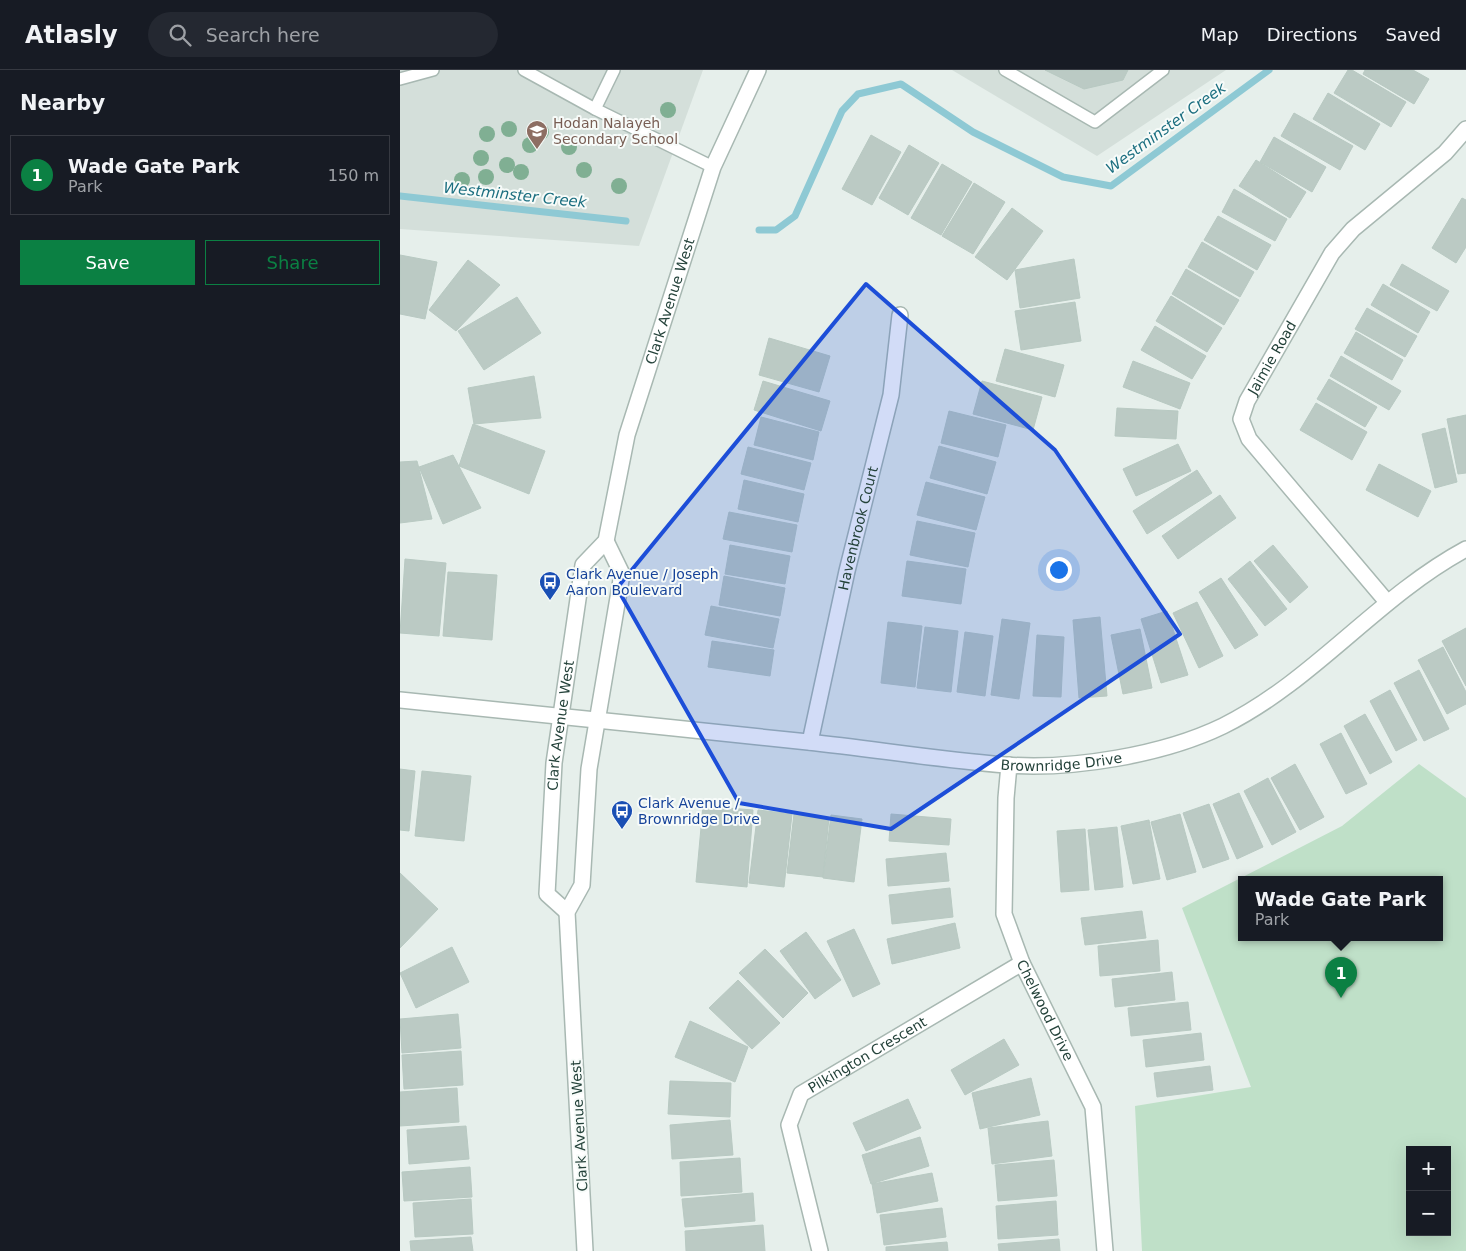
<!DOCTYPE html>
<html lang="en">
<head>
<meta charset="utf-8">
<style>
	body { margin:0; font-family:"DejaVu Sans",sans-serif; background:#242831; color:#f1f3f6 }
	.controls { position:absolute; right:15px; bottom:15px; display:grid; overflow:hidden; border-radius:0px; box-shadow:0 5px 20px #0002 }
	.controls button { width:45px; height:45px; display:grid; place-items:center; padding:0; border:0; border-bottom:1px solid #363941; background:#171b24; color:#f1f3f6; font:25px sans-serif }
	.you { position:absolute; left:658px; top:499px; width:18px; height:18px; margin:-12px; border:4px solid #fff; border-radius:50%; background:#1a73e8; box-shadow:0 0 0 8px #1a73e833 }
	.badge { display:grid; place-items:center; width:32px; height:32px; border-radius:50%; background:#0b8043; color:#fff; font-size:16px; font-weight:700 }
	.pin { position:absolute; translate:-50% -41px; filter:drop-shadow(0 1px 2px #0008) }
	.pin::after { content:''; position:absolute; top:26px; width:18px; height:15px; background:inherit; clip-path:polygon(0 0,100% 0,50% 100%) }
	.popup { position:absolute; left:838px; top:806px; width:205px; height:65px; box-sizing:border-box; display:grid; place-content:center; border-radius:0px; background:#171b24; filter:drop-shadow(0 1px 4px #0005); font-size:16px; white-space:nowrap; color:#9ea1a6 }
	.popup b { font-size:19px; color:#f1f3f6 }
	.popup::after { content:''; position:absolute; left:50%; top:100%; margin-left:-10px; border:10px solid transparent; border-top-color:#171b24 }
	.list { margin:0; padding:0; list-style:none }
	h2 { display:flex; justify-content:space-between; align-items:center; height:65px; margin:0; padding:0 20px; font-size:21px }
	h2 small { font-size:16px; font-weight:400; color:#9ea1a6 }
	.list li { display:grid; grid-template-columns:32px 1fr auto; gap:15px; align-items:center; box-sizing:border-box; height:80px; margin:0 10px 10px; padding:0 10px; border:1px solid #363941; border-radius:0px }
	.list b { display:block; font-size:19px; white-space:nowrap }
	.list p { margin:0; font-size:16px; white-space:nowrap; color:#9ea1a6 }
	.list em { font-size:16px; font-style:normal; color:#9ea1a6 }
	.actions { display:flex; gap:10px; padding:15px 20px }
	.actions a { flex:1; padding:11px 0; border:1px solid #0b8043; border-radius:0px; text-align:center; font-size:18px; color:#0b8043 }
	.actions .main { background:#0b8043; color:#fff }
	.icon { flex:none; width:28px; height:28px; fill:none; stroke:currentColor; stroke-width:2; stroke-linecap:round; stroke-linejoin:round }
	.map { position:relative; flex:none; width:1066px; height:1181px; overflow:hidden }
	header { display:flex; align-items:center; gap:30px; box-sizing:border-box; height:70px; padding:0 25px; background:#171b24; border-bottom:1px solid #363941 }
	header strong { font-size:24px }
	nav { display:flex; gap:28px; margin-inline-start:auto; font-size:18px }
	.search { width:350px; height:45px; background:#242831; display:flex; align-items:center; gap:12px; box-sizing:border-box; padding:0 18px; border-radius:28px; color:#9ea1a6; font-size:19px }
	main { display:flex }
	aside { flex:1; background:#171b24 }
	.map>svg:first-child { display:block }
	.built { fill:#d4dfda }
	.park { fill:#bfe0c8; fill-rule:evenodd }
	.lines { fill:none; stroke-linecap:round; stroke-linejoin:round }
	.stream { stroke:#8ec9d4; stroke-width:7 }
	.building { fill:#bbcac4; stroke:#b8c9c2 }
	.service-casing { stroke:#a8b8b2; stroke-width:14 }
	.minor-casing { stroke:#a8b8b2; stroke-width:18 }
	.tertiary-casing { stroke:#a8b8b2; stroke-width:18 }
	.service { stroke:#fff; stroke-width:11 }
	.minor { stroke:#fff; stroke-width:15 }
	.tertiary { stroke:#fff; stroke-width:15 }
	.tree { fill:#80af93 }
	.marked { fill:#1d4ed8; fill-opacity:0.2; stroke:#1d4ed8; stroke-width:4; stroke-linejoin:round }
	.labels { text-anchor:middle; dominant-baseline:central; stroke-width:4; stroke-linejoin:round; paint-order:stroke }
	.education-label { font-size:14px; fill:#785e54; stroke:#f7fbf9; text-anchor:start }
	.street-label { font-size:14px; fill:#24423a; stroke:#f7fbf9 }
	.transit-label { font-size:14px; fill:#164399; stroke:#f7fbf9; text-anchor:start }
	.water-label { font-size:15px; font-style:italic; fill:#1c6f80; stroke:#f7fbf9 }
</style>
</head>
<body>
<header>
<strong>Atlasly</strong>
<div class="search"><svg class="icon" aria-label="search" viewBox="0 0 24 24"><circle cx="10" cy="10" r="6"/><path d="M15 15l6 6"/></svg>Search here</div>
<nav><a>Map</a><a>Directions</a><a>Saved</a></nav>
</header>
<main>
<aside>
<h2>Nearby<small></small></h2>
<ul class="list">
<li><span class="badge">1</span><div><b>Wade Gate Park</b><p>Park</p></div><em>150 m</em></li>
</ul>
<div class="actions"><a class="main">Save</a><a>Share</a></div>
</aside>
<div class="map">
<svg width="1066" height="1181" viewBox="0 0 1066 1181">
	<rect width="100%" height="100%" fill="#e6efeb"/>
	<!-- built -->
	<g class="built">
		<path d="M0,0H303L239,176L0,159Z"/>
		<path d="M552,0H826L697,86Z"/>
	</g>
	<!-- park -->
	<path class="park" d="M1019,694L1066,728V1181H742L735,1036L851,1017L782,838L942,756ZM842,809H1040V867H842ZM1010,1080H1047V1162H1010Z"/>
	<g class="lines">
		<!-- stream -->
		<g class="stream">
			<path d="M0,126L226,151"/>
			<path d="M359,160H376L395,146L442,41L458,24L501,14L573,62L663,107L711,116L869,0"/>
		</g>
	</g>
	<!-- building -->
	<g class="building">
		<path d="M645,0H728L723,10L684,19Z"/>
		<path d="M948,0H952L1006,32L991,57L934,23Z"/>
		<path d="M965,0H1013L1029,9L1014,34L963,4Z"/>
		<path d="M928,23L980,54L965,80L913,49Z"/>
		<path d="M894,43L953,76L940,100L881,66Z"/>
		<path d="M471,65L501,82L472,135L442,119Z"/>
		<path d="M874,67L926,97L912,122L860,92Z"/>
		<path d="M509,75L539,93L508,145L479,128Z"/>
		<path d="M856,90L906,122L890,148L839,116Z"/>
		<path d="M542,94L572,112L541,165L511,148Z"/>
		<path d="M574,113L605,132L573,184L542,166Z"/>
		<path d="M834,119L887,149L875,171L822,142Z"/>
		<path d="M1062,128L1066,130V177L1056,193L1032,178Z"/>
		<path d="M612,138L643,161L607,210L575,187Z"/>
		<path d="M818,146L871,175L857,200L804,170Z"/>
		<path d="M802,172L854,202L840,227L788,197Z"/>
		<path d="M0,185L37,192L25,249L0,244Z"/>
		<path d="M674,189L680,228L620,238L615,200Z"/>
		<path d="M68,190L100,215L56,261L29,240Z"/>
		<path d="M1002,194L1049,221L1037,241L990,215Z"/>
		<path d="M786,199L839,230L824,255L772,224Z"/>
		<path d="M983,214L1030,242L1018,263L971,235Z"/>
		<path d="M771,226L822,258L807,282L756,251Z"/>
		<path d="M117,227L141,263L84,300L58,261Z"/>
		<path d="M675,232L681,271L621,280L615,241Z"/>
		<path d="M967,238L1017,266L1005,287L955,259Z"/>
		<path d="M755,256L806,286L792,309L741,280Z"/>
		<path d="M956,262L1003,290L992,310L944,283Z"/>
		<path d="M369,268L430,286L419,322L359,305Z"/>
		<path d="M605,279L664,295L655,327L596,311Z"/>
		<path d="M941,286L1001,321L989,340L930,306Z"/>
		<path d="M733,291L790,313L780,339L723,317Z"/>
		<path d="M134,306L141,348L74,354L68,318Z"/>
		<path d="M929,309L977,337L965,357L917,329Z"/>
		<path d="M363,311L430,331L421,361L354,340Z"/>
		<path d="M582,311L642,327L633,360L573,344Z"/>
		<path d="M916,333L967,362L952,390L900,360Z"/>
		<path d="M717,338L778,341L776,369L715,366Z"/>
		<path d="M549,341L606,355L598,387L541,373Z"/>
		<path d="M1066,345V403L1058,404L1047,349Z"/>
		<path d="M361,347L419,362L413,390L354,375Z"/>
		<path d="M73,354L145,381L129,424L59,396Z"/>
		<path d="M1045,358L1057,412L1035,418L1022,364Z"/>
		<path d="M778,374L791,401L736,426L723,399Z"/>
		<path d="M539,376L596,392L587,424L530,408Z"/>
		<path d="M348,377L411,393L404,420L341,404Z"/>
		<path d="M53,385L81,438L43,454L19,397Z"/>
		<path d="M17,391L32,449L0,453V392Z"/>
		<path d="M979,394L1031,421L1018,447L966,420Z"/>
		<path d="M797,400L812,423L747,464L733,441Z"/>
		<path d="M344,410L404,424L398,452L338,439Z"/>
		<path d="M526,412L585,427L576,460L517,445Z"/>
		<path d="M820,425L836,448L778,489L762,466Z"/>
		<path d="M329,442L397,455L392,482L323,469Z"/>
		<path d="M517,451L575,463L568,497L510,485Z"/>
		<path d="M330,475L390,486L385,514L325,504Z"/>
		<path d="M873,475L908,517L890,533L854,491Z"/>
		<path d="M5,489L46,493L39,566L0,563Z"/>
		<path d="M507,491L566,499L561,534L502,526Z"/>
		<path d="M850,491L887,539L865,556L828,509Z"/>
		<path d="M48,502L97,505L92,570L43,566Z"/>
		<path d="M324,506L385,518L380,546L319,535Z"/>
		<path d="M821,508L858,565L835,579L799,522Z"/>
		<path d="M797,532L823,586L799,598L773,543Z"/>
		<path d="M311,536L379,549L373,578L305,565Z"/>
		<path d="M767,541L788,605L761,613L741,549Z"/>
		<path d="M700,547L707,626L679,628L673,550Z"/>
		<path d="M602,549L630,553L619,629L591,625Z"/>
		<path d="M488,552L522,556L515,617L481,613Z"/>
		<path d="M525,557L558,561L551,622L517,618Z"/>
		<path d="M1066,558V616L1042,571Z"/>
		<path d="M740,559L752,618L723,624L711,565Z"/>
		<path d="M565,562L593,566L585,626L557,622Z"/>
		<path d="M637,565L664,567L661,627L633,626Z"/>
		<path d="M312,571L374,580L370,606L308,597Z"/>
		<path d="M1043,577L1066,622V634L1047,644L1018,590Z"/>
		<path d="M1019,600L1049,659L1024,671L994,613Z"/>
		<path d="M990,620L1017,670L996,681L970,631Z"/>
		<path d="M965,644L992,692L970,704L944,656Z"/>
		<path d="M941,663L967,714L946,724L920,674Z"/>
		<path d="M895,694L924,747L900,760L871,708Z"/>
		<path d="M0,699L15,701L9,761L0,760Z"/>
		<path d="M22,701L71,706L64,771L15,766Z"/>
		<path d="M868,708L896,762L872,775L844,721Z"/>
		<path d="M839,723L863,777L837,789L813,734Z"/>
		<path d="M809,734L829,789L803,798L783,743Z"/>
		<path d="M303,736L353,740L347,817L296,812Z"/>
		<path d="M358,740L392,744L384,817L349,813Z"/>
		<path d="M394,744L429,748L423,807L387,803Z"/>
		<path d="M491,744L551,749L549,775L489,771Z"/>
		<path d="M780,744L796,802L767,810L751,752Z"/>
		<path d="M431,745L462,749L454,812L423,808Z"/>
		<path d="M749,750L760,809L733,814L721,756Z"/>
		<path d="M717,757L723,817L695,820L688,760Z"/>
		<path d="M685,759L689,820L661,822L657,761Z"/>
		<path d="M546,783L549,811L488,816L486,789Z"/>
		<path d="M0,803L38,839L0,878Z"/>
		<path d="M550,818L553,847L492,854L489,825Z"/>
		<path d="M742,841L746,868L685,875L681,848Z"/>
		<path d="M555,853L560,878L492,894L487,869Z"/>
		<path d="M454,859L480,914L453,927L427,871Z"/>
		<path d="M406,862L441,910L415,929L380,881Z"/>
		<path d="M758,870L760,901L700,906L698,876Z"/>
		<path d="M52,877L69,912L16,938L0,903Z"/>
		<path d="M365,879L408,923L383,948L339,903Z"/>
		<path d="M772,902L775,930L715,937L712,909Z"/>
		<path d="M338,910L380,953L352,979L309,938Z"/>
		<path d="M788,932L791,960L731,966L728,938Z"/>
		<path d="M58,944L61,978L2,983L0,949Z"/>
		<path d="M290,951L348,977L335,1012L275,987Z"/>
		<path d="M801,963L804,990L746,997L743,970Z"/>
		<path d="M604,969L619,995L565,1025L551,1000Z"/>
		<path d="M61,981L63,1015L4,1019L2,985Z"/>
		<path d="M810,996L813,1020L757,1027L754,1003Z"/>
		<path d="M631,1008L640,1045L580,1059L572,1023Z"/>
		<path d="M270,1011L331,1013L330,1047L268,1044Z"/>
		<path d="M57,1018L59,1052L0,1056V1022Z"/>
		<path d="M508,1029L521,1058L466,1081L453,1053Z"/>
		<path d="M330,1050L333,1085L272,1089L270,1055Z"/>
		<path d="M648,1051L652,1086L592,1094L588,1058Z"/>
		<path d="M66,1056L69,1089L9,1094L7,1060Z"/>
		<path d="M520,1067L529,1096L471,1114L462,1085Z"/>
		<path d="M340,1088L342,1122L281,1126L280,1092Z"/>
		<path d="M654,1090L657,1126L598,1131L595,1095Z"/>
		<path d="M70,1097L72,1127L4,1131L2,1102Z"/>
		<path d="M532,1103L538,1131L477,1143L472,1114Z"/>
		<path d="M353,1123L355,1151L285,1157L282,1129Z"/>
		<path d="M71,1129L73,1164L15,1167L13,1133Z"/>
		<path d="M656,1131L658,1165L598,1169L596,1136Z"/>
		<path d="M542,1138L546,1167L484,1175L480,1145Z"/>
		<path d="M363,1155L365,1181H286L285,1161Z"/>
		<path d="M71,1167L73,1181H11L10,1171Z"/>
		<path d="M659,1169L660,1181H599L598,1174Z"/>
		<path d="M547,1172L548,1181H486V1177Z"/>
	</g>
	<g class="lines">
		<!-- service casing -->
		<g class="service-casing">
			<g id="service">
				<path d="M124,0L195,39"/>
				<path d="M214,0L195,39L313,97"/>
				<path d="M605,0L695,52L763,0"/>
				<path d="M0,9L33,0"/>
			</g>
		</g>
		<!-- minor casing -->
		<g class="minor-casing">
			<g id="minor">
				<path id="s1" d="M987,532L849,369L841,349L847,331L932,183L953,159L1045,83L1066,59"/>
				<path id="s2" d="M410,672L447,501L491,325L500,245"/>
				<path id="s3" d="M609,695L606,728L604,844L622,893L693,1037L705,1181"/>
				<path id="s4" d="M420,1181L389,1055L401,1024L622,893"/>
			</g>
		</g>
		<!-- tertiary casing -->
		<g class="tertiary-casing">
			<g id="tertiary">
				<path id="s5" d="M0,630C136,643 272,658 408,672C474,679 540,690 606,695C672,700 763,685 823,656C914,611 977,527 1066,479"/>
				<path id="s6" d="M167,842L147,824L154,693L183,495L206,471L227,365L313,97L358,0"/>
				<path d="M185,1181L167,842L182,815L189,699L222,504L206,471"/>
			</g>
		</g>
		<!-- service -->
		<use href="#service" class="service"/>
		<!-- minor -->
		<use href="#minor" class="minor"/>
		<!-- tertiary -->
		<use href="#tertiary" class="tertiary"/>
	</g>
	<!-- trees -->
	<g class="tree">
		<circle cx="268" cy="40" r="8"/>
		<circle cx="109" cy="59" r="8"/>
		<circle cx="141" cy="62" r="8"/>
		<circle cx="87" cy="64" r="8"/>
		<circle cx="130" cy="75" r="8"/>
		<circle cx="169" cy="77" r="8"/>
		<circle cx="81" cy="88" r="8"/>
		<circle cx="107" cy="95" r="8"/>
		<circle cx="184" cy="100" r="8"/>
		<circle cx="121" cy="102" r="8"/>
		<circle cx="86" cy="107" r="8"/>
		<circle cx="62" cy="110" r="8"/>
		<circle cx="219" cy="116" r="8"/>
	</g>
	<!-- marked area -->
	<path class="marked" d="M466,214L655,380L780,564L491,759L339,733L217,518Z"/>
	<!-- icons -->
	<defs>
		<g id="school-pin" transform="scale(1.125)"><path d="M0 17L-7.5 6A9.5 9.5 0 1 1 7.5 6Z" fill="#8d6e63" stroke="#f7fbf9"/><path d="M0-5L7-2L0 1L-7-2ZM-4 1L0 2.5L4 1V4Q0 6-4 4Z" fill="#fff"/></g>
		<g id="bus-pin" transform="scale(1.125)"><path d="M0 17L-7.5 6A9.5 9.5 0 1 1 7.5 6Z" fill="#1a4fb4" stroke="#f7fbf9"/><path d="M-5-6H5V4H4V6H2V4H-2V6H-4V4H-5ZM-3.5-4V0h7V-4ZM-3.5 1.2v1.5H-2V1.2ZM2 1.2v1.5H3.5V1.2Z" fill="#fff"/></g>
	</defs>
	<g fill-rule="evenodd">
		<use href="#school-pin" x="137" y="61"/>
		<use href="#bus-pin" x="150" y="512"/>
		<use href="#bus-pin" x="222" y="741"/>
	</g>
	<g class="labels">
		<!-- education labels -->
		<g class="education-label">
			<text x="153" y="53">Hodan Nalayeh<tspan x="153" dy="16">Secondary School</tspan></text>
		</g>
		<!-- street labels -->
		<g class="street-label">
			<text stroke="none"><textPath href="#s6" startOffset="640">Clark Avenue West</textPath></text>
			<text stroke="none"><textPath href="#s1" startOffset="304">Jaimie Road</textPath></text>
			<text stroke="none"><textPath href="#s2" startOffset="219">Havenbrook Court</textPath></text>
			<text stroke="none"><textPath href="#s6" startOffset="196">Clark Avenue West</textPath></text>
			<text stroke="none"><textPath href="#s5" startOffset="665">Brownridge Drive</textPath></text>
			<text stroke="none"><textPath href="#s3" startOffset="254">Chelwood Drive</textPath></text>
			<text stroke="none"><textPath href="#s4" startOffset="240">Pilkington Crescent</textPath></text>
			<text transform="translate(179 1056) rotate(-93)">Clark Avenue West</text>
		</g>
		<!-- transit labels -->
		<g class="transit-label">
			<text x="166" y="504">Clark Avenue / Joseph<tspan x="166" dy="16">Aaron Boulevard</tspan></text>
			<text x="238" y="733">Clark Avenue /<tspan x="238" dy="16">Brownridge Drive</tspan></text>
		</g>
		<!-- water labels -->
		<g class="water-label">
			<text transform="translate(766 58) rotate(-36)">Westminster Creek</text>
			<text transform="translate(115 125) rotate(6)">Westminster Creek</text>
		</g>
	</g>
</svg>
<div class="controls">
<button>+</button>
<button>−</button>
</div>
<div class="you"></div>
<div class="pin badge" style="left:941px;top:928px">1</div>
<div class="popup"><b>Wade Gate Park</b>Park</div>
</div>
</main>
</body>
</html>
